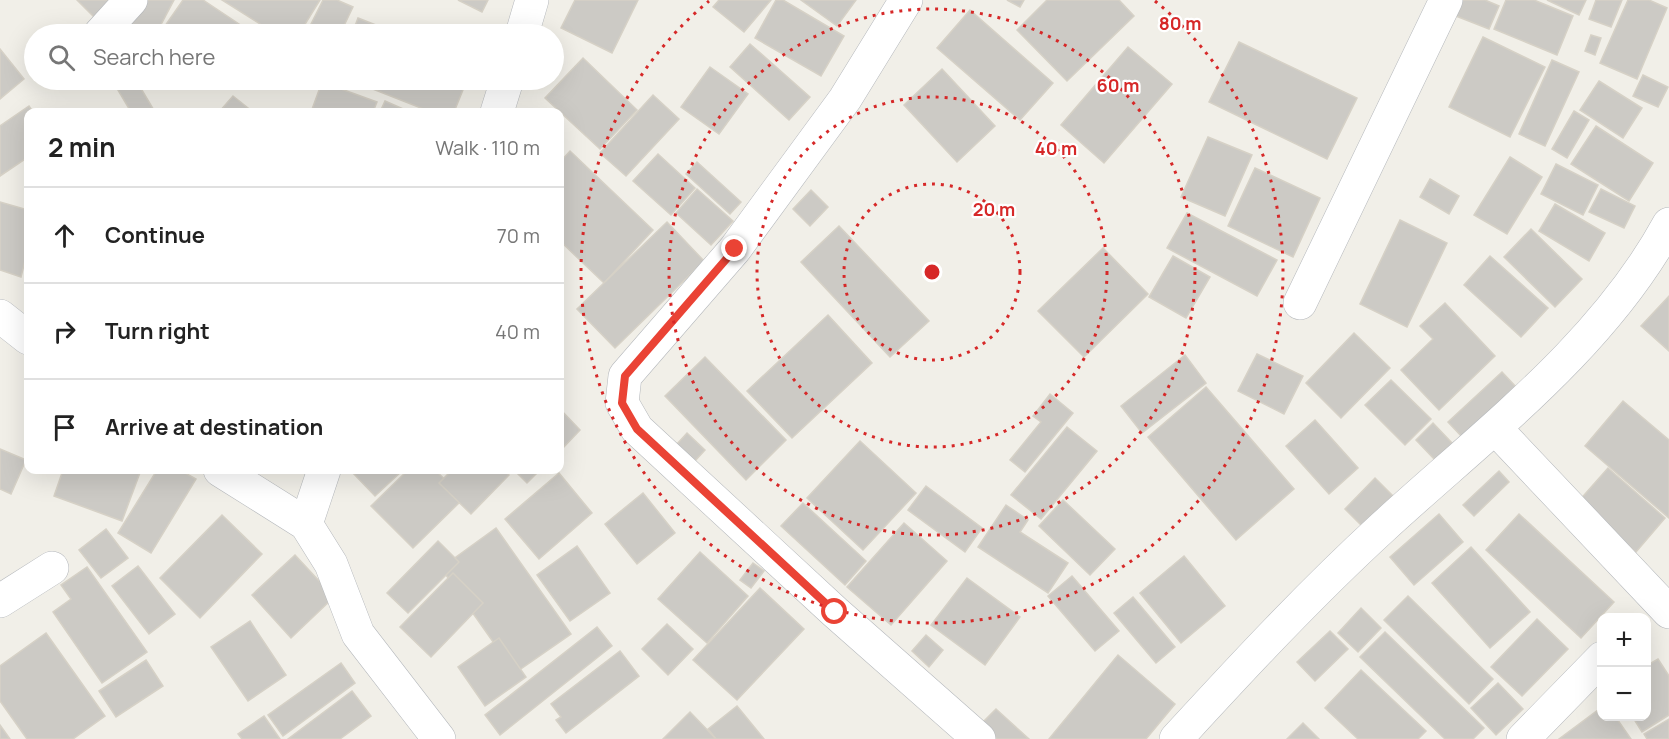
<!DOCTYPE html>
<html lang="en">
<head>
<meta charset="utf-8">
<style>
	body { margin:0; font-family:Manrope,sans-serif; background:#f6f6f6; color:#222 }
	.controls { position:absolute; right:18px; bottom:18px; display:grid; overflow:hidden; border-radius:12px; box-shadow:0 6px 24px #0002 }
	.controls button { width:54px; height:54px; display:grid; place-items:center; padding:0; border:0; border-bottom:2px solid #e0e0e0; background:#fff; color:#222; font:30px sans-serif }
	.stop { position:absolute; width:18px; height:18px; margin:-14px; border:4px solid #ea4335; border-radius:50%; background:#fff }
	.stop.end { background:#ea4335; border-color:#fff; box-shadow:0 2px 6px #0008 }
	.list { margin:0; padding:0; list-style:none }
	h2 { display:flex; justify-content:space-between; align-items:center; height:78px; margin:0; padding:0 24px; font-size:26px }
	h2 small { font-size:20px; font-weight:400; color:#767676 }
	.list li { display:grid; grid-template-columns:39px 1fr auto; gap:18px; align-items:center; box-sizing:border-box; height:96px; padding:0 24px; border-top:2px solid #e0e0e0 }
	.list b { display:block; font-size:22px; white-space:nowrap }
	.list em { font-size:20px; font-style:normal; color:#767676 }
	.icon { flex:none; width:33px; height:33px; fill:none; stroke:currentColor; stroke-width:2; stroke-linecap:round; stroke-linejoin:round }
	.map { position:relative; flex:none; width:1669px; height:739px; overflow:hidden }
	.search { position:absolute; background:#fff; box-shadow:0 6px 24px #0002; left:24px; top:24px; width:540px; height:66px; display:flex; align-items:center; gap:15px; box-sizing:border-box; padding:0 21px; border-radius:33px; color:#767676; font-size:22px }
	.panel { position:absolute; background:#fff; box-shadow:0 6px 24px #0002; left:24px; top:108px; width:540px; height:366px; border-radius:12px }
	.map>svg:first-child { display:block }
	.building { fill:#cccac5; stroke:#d6d1c6; stroke-width:1.5 }
	.lines { fill:none; stroke-linecap:round; stroke-linejoin:round }
	.minor-casing { stroke:#b5b8bc; stroke-width:34 }
	.minor { stroke:#fff; stroke-width:33 }
	.route { stroke:#ea4335; stroke-width:8 }
	.ring { fill:none; stroke:#d62828; stroke-width:3; stroke-dasharray:3 6 }
	.centre { fill:#d62828; stroke:#fff; stroke-width:3 }
	.ring-label { font-size:18px; text-anchor:middle; font-weight:bold; fill:#d62828; stroke:#fff; stroke-width:4.5; stroke-linejoin:round; paint-order:stroke }
</style>
</head>
<body>
<div class="map">
<svg width="1669" height="739" viewBox="0 0 1669 739">
	<rect width="100%" height="100%" fill="#f1efe8"/>
	<!-- building -->
	<g class="building">
		<path d="M77,0H117L97,20Z"/>
		<path d="M145,0H174L156,34H142L130,28Z"/>
		<path d="M183,0H203L254,34H163L160,33Z"/>
		<path d="M222,0H320L299,34H276Z"/>
		<path d="M323,0H337L353,7L340,34H306Z"/>
		<path d="M458,0H488L482,12Z"/>
		<path d="M575,0H638L612,53L561,28Z"/>
		<path d="M719,0H771L744,32L713,7Z"/>
		<path d="M776,0H783L844,36L821,76L755,38Z"/>
		<path d="M801,0H856L837,26Z"/>
		<path d="M1007,0H1024L1020,7Z"/>
		<path d="M1047,0H1119L1134,16L1067,81L1017,30Z"/>
		<path d="M1462,0H1485L1499,6L1489,29L1456,16Z"/>
		<path d="M1506,0H1534L1573,16L1557,55L1494,29Z"/>
		<path d="M1547,0H1586L1579,15Z"/>
		<path d="M1596,0H1622L1611,27L1589,19Z"/>
		<path d="M1628,0H1649L1667,8L1637,79L1600,63Z"/>
		<path d="M970,10L1053,83L1020,120L937,48Z"/>
		<path d="M358,18L399,34H352Z"/>
		<path d="M1591,35L1601,38L1595,55L1585,51Z"/>
		<path d="M1483,37L1545,67L1510,137L1449,107Z"/>
		<path d="M1239,42L1357,98L1327,159L1209,102Z"/>
		<path d="M750,44L810,97L789,120L730,67Z"/>
		<path d="M1128,47L1172,84L1104,163L1061,125Z"/>
		<path d="M0,49L24,79L0,99Z"/>
		<path d="M583,58L637,110L600,149L545,98Z"/>
		<path d="M1552,60L1579,72L1545,146L1519,134Z"/>
		<path d="M710,67L748,94L719,134L681,107Z"/>
		<path d="M942,69L995,126L957,162L904,105Z"/>
		<path d="M1643,75L1668,87L1658,107L1633,96Z"/>
		<path d="M112,80H136L155,112H131Z"/>
		<path d="M350,80H467L454,112H431Z"/>
		<path d="M1599,81L1642,108L1623,138L1580,110Z"/>
		<path d="M322,82L377,102L373,112H311Z"/>
		<path d="M653,95L679,119L626,176L600,153Z"/>
		<path d="M233,96L253,112H219Z"/>
		<path d="M385,101L410,112H380Z"/>
		<path d="M29,106L33,112H28V157L0,176V126Z"/>
		<path d="M1574,111L1589,120L1567,158L1552,149Z"/>
		<path d="M1596,126L1653,163L1629,201L1571,164Z"/>
		<path d="M1208,137L1252,155L1225,216L1181,197Z"/>
		<path d="M570,151L653,230L604,283L560,241V162Z"/>
		<path d="M658,154L695,188L671,215L633,181Z"/>
		<path d="M1510,157L1542,177L1507,234L1474,215Z"/>
		<path d="M697,162L741,202L730,214L686,174Z"/>
		<path d="M1556,164L1598,185L1583,215L1541,194Z"/>
		<path d="M1255,168L1320,198L1293,257L1228,226Z"/>
		<path d="M1430,179L1459,196L1449,214L1420,197Z"/>
		<path d="M697,189L733,221L711,245L676,213Z"/>
		<path d="M1601,189L1635,206L1624,228L1589,212Z"/>
		<path d="M811,190L828,207L810,226L793,209Z"/>
		<path d="M0,202L28,210V249L21,277L0,270Z"/>
		<path d="M1555,204L1605,233L1589,261L1539,231Z"/>
		<path d="M1187,213L1277,260L1257,296L1167,248Z"/>
		<path d="M1400,220L1447,243L1407,327L1360,304Z"/>
		<path d="M667,222L704,261L615,348L577,309Z"/>
		<path d="M839,226L929,321L890,357L801,262Z"/>
		<path d="M1531,229L1582,279L1555,307L1504,257Z"/>
		<path d="M1103,248L1148,294L1084,357L1038,311Z"/>
		<path d="M1173,256L1210,277L1186,318L1149,297Z"/>
		<path d="M1490,256L1548,308L1521,337L1464,285Z"/>
		<path d="M1669,296V351L1641,326Z"/>
		<path d="M1445,303L1495,356L1439,410L1401,370L1433,339L1420,326Z"/>
		<path d="M828,315L872,363L792,438L747,391Z"/>
		<path d="M1354,333L1390,368L1341,418L1306,383Z"/>
		<path d="M1257,354L1303,376L1284,414L1238,391Z"/>
		<path d="M1185,355L1206,383L1142,433L1121,406Z"/>
		<path d="M705,357L786,440L746,480L665,396Z"/>
		<path d="M1502,372L1517,388L1463,438L1448,422Z"/>
		<path d="M1391,380L1431,419L1405,445L1365,405Z"/>
		<path d="M1206,387L1294,489L1236,540L1148,437Z"/>
		<path d="M1050,394L1073,413L1025,472L1010,460L1041,422L1033,416Z"/>
		<path d="M1623,401L1669,440V518L1585,446Z"/>
		<path d="M560,409L580,430L560,451Z"/>
		<path d="M1315,420L1358,468L1329,494L1286,446Z"/>
		<path d="M1433,423L1452,443L1435,460L1416,440Z"/>
		<path d="M1067,427L1097,451L1041,519L1011,495Z"/>
		<path d="M687,433L705,450L695,461L677,444Z"/>
		<path d="M860,441L916,493L863,550L807,498Z"/>
		<path d="M0,449L26,460L11,494L0,489Z"/>
		<path d="M1608,468L1665,518L1636,552L1578,502Z"/>
		<path d="M63,470H141L122,521L54,496Z"/>
		<path d="M157,470H180L196,479L151,553L118,533Z"/>
		<path d="M353,470H403L375,496L351,471Z"/>
		<path d="M408,470H435L464,498L413,548L371,506Z"/>
		<path d="M452,470H504L509,475L471,514L439,483Z"/>
		<path d="M514,470H540L527,483Z"/>
		<path d="M1499,471L1509,482L1474,516L1463,505Z"/>
		<path d="M559,473L592,513L539,559L505,519Z"/>
		<path d="M1375,478L1393,496L1362,526L1345,509Z"/>
		<path d="M926,486L982,528L965,552L908,510Z"/>
		<path d="M643,493L675,533L637,564L605,524Z"/>
		<path d="M1063,500L1115,549L1090,575L1039,526Z"/>
		<path d="M803,503L866,561L845,585L781,526Z"/>
		<path d="M1006,505L1028,520L1020,532L1068,563L1048,593L978,547Z"/>
		<path d="M1439,514L1463,542L1414,585L1390,557Z"/>
		<path d="M1519,514L1614,602L1581,638L1486,550Z"/>
		<path d="M222,515L262,554L200,618L160,578Z"/>
		<path d="M904,523L947,561L891,625L847,587Z"/>
		<path d="M496,528L571,634L515,673L441,568Z"/>
		<path d="M106,529L128,558L101,578L79,550Z"/>
		<path d="M438,541L459,562L408,613L387,593Z"/>
		<path d="M577,546L610,593L570,621L537,575Z"/>
		<path d="M1471,547L1530,612L1490,648L1432,583Z"/>
		<path d="M700,552L748,596L707,643L658,599Z"/>
		<path d="M295,555L334,597L291,638L252,595Z"/>
		<path d="M1184,556L1225,606L1181,643L1140,593Z"/>
		<path d="M753,563L764,571L751,588L740,580Z"/>
		<path d="M138,566L175,614L149,634L112,586Z"/>
		<path d="M87,567L147,652L102,683L53,612L71,599L61,585Z"/>
		<path d="M453,573L483,603L431,657L400,627Z"/>
		<path d="M1072,576L1119,631L1095,651L1048,596Z"/>
		<path d="M967,578L1020,617L985,665L931,625Z"/>
		<path d="M760,588L804,629L737,700L693,660Z"/>
		<path d="M1408,596L1493,679L1469,704L1384,620Z"/>
		<path d="M1133,597L1175,647L1156,663L1114,613Z"/>
		<path d="M1361,608L1381,628L1358,652L1338,633Z"/>
		<path d="M1537,619L1568,649L1522,696L1491,667Z"/>
		<path d="M250,621L286,675L248,701L211,647Z"/>
		<path d="M667,624L693,649L668,675L642,649Z"/>
		<path d="M597,627L612,646L500,735L485,715Z"/>
		<path d="M1330,631L1348,649L1315,681L1297,662Z"/>
		<path d="M1385,632L1484,728L1473,739H1445L1360,657Z"/>
		<path d="M46,633L105,716L73,739H27L0,701V666Z"/>
		<path d="M926,635L943,650L929,667L912,651Z"/>
		<path d="M499,638L526,677L485,706L458,667Z"/>
		<path d="M620,651L639,676L566,733L556,720L561,717L551,704Z"/>
		<path d="M1118,655L1175,704L1146,739H1049Z"/>
		<path d="M1658,659L1669,676V715L1642,732L1632,716H1646V666Z"/>
		<path d="M146,660L163,686L116,717L99,691Z"/>
		<path d="M341,663L355,683L283,736L268,715Z"/>
		<path d="M1361,670L1426,731L1418,739H1358L1325,708Z"/>
		<path d="M1498,683L1523,709L1496,735L1471,708Z"/>
		<path d="M352,691L371,716L340,739H288Z"/>
		<path d="M737,706L764,739H716L708,729Z"/>
		<path d="M1602,707V716H1615L1631,739H1559Z"/>
		<path d="M996,709L1029,739H997L981,724Z"/>
		<path d="M690,712L716,739H663Z"/>
		<path d="M264,716L280,739H242L238,734Z"/>
		<path d="M1669,719V739H1647L1644,734Z"/>
		<path d="M1303,723L1319,739H1287Z"/>
		<path d="M0,725L10,739H0Z"/>
	</g>
	<g class="lines">
		<!-- minor casing -->
		<g class="minor-casing">
			<g id="minor">
				<path d="M906,0L845,99L735,249L625,376L622,403L637,429L835,612L979,739"/>
				<path d="M100,34L131,0"/>
				<path d="M522,34L532,0"/>
				<path d="M497,112L507,80"/>
				<path d="M1300,303L1446,0"/>
				<path d="M0,316L28,338"/>
				<path d="M1495,428L1669,612"/>
				<path d="M220,470L306,524L331,564L358,634L439,739"/>
				<path d="M306,524L324,470"/>
				<path d="M0,601L52,568"/>
				<path d="M1176,739C1243,666 1310,594 1383,527C1484,434 1602,347 1669,224"/>
				<path d="M1523,739L1602,658"/>
			</g>
		</g>
		<!-- minor -->
		<use href="#minor" class="minor"/>
	</g>
	<g class="lines">
		<!-- route -->
		<path class="route" d="M735,249L625,376L622,403L637,429L835,612"/>
	</g>
	<!-- distance rings -->
	<g class="ring">
		<circle cx="932" cy="272" r="88"/>
		<circle cx="932" cy="272" r="175"/>
		<circle cx="932" cy="272" r="263"/>
		<path d="M1155 1A351 351 0 1 1 709 1"/>
	</g>
	<circle cx="932" cy="272" r="9" class="centre"/>
	<g class="ring-label">
		<text x="1180" y="30">80 m</text>
		<text x="1118" y="92">60 m</text>
		<text x="1056" y="155">40 m</text>
		<text x="994" y="216">20 m</text>
	</g>
</svg>
<div class="controls">
<button>+</button>
<button>−</button>
</div>
<div class="stop" style="left:835px;top:612px"></div>
<div class="stop end" style="left:735px;top:249px"></div>
<div class="search"><svg class="icon" aria-label="search" viewBox="0 0 24 24"><circle cx="10" cy="10" r="6"/><path d="M15 15l6 6"/></svg>Search here</div>
<section class="panel">
<h2>2 min<small>Walk · 110 m</small></h2>
<ul class="list">
<li><svg class="icon" aria-label="ahead" viewBox="0 0 24 24"><path d="M12 20V5M6 11l6-6 6 6"/></svg><div><b>Continue</b></div><em>70 m</em></li>
<li><svg class="icon" aria-label="right" viewBox="0 0 24 24"><path d="M7 20v-9h11M14 6l5 5-5 5"/></svg><div><b>Turn right</b></div><em>40 m</em></li>
<li><svg class="icon" aria-label="arrive" viewBox="0 0 24 24"><path d="M6 21V4h12l-3 4 3 4H6"/></svg><div><b>Arrive at destination</b></div></li>
</ul>
</section>
</div>
</body>
</html>
